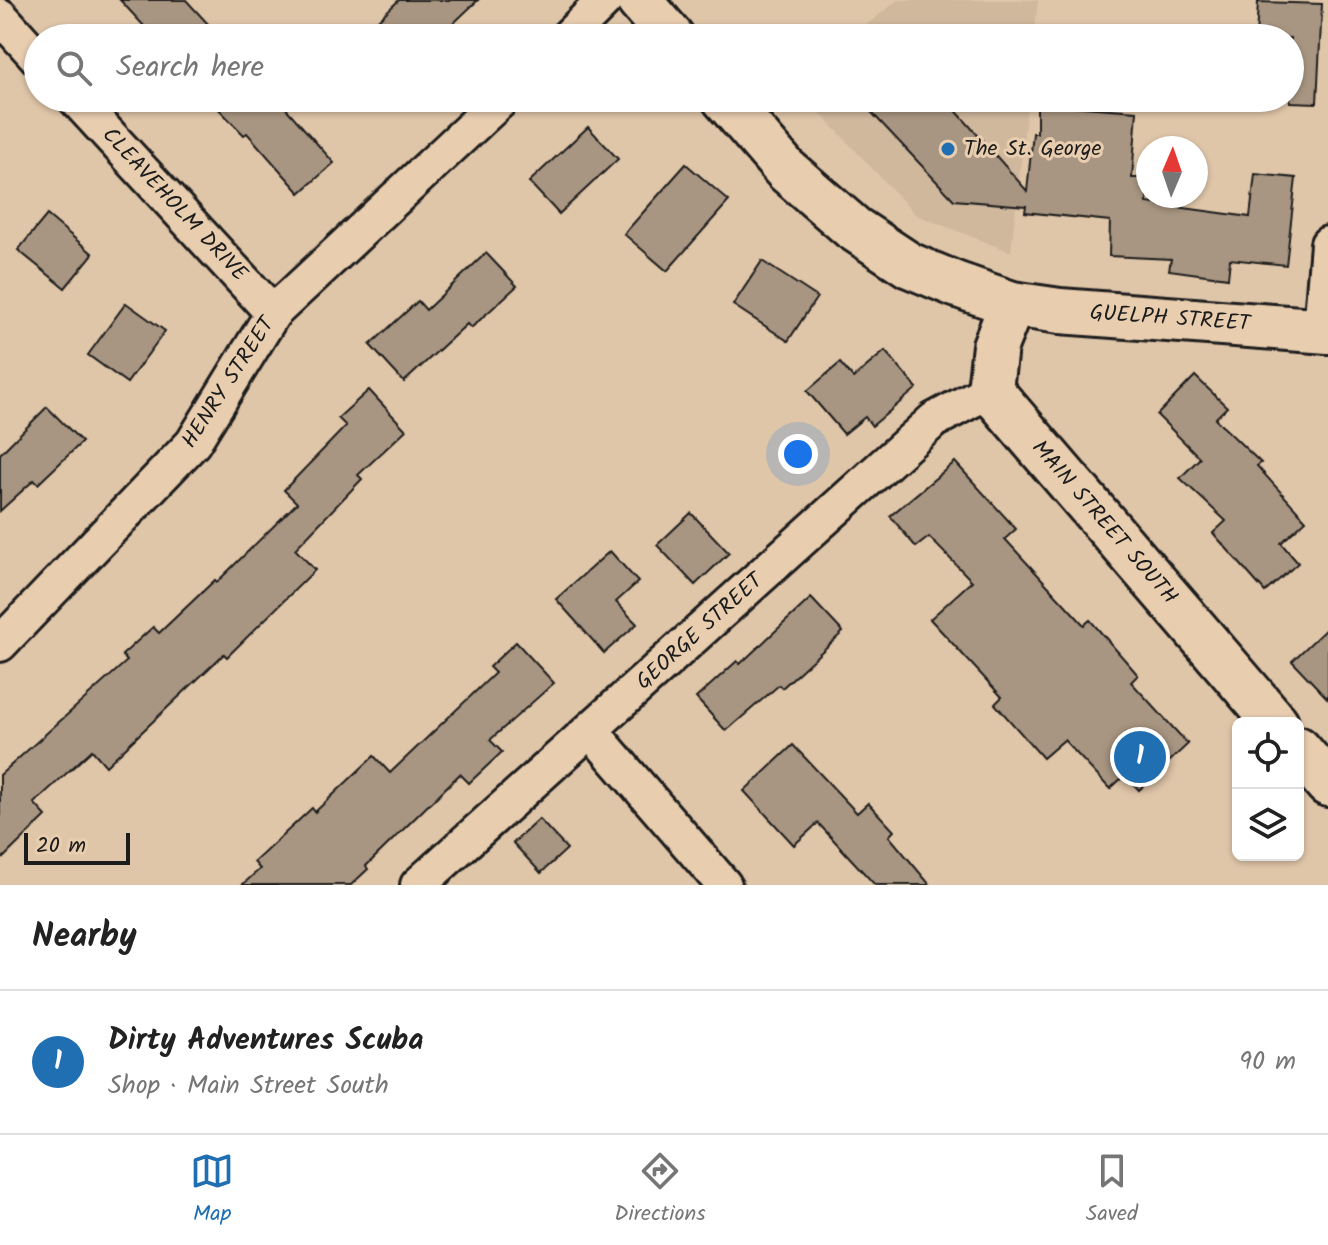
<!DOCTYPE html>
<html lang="en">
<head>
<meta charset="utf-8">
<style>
	body { margin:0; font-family:Kalam,sans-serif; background:#f6f6f6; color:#222 }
	.controls { position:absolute; right:24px; bottom:24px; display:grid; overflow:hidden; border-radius:12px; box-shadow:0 2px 6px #0004 }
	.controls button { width:72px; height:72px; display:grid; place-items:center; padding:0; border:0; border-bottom:2px solid #e0e0e0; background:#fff; color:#222; font:40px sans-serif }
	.compass { position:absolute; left:1136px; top:136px; width:72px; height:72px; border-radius:50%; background:#fff; box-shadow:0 2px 6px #0004; rotate:2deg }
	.scale { position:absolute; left:24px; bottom:20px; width:106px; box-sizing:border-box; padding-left:8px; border:4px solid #1c1c1c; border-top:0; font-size:22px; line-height:28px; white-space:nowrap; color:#1c1c1c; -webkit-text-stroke:6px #e8cdaf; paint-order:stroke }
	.you { position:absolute; left:798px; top:454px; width:28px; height:28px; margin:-20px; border:6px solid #fff; border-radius:50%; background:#1a73e8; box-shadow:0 0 0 12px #1a73e833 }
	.badge { display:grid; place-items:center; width:52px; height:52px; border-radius:50%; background:#1f6fb2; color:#fff; font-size:26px; font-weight:700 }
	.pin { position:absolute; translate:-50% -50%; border:4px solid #fff; box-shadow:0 2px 8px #0006 }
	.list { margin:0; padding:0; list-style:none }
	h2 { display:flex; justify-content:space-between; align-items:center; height:104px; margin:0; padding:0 32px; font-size:34px }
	h2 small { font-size:26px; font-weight:400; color:#767676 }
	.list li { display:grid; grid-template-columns:52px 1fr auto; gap:24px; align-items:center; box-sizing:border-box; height:144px; padding:0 32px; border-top:2px solid #e0e0e0 }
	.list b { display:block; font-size:30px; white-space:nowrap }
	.list p { margin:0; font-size:26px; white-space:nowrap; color:#767676 }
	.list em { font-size:26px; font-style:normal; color:#767676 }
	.icon { flex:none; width:44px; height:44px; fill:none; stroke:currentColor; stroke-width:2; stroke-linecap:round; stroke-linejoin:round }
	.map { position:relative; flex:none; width:1328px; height:885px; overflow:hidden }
	.search { position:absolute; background:#fff; box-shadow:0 2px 6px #0004; left:24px; right:24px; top:24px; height:88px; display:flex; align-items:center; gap:20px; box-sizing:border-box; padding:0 28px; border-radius:44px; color:#767676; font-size:30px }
	.sheet { height:248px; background:#fff }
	nav { display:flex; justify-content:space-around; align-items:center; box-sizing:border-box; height:112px; border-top:2px solid #e0e0e0; background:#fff; font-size:22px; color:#767676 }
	nav a { display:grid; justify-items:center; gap:4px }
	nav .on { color:#1f6fb2 }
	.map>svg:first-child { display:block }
	.built { fill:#d0b89d }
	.building { fill:#a99682; stroke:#1c1c1c; stroke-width:2 }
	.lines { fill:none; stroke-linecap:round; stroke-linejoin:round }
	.minor-casing { stroke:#1c1c1c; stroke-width:40 }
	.major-casing { stroke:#1c1c1c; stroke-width:50 }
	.minor { stroke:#e8cdaf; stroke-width:34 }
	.major { stroke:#e8cdaf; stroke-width:44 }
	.poi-dot { fill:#1f6fb2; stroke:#e8cdaf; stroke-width:3 }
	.labels { text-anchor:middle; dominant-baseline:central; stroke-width:6; stroke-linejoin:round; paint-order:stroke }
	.poi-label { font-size:22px; fill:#1c1c1c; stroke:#e8cdaf; text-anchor:start }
	.street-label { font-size:22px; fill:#1c1c1c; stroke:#e8cdaf }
</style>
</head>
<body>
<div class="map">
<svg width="1328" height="885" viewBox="0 0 1328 885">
	<rect width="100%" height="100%" fill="#e0c6a9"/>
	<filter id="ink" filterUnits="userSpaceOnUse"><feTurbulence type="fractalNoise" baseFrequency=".0125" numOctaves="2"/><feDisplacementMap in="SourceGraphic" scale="16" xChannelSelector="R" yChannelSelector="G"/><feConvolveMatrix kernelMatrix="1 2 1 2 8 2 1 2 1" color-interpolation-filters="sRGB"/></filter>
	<g filter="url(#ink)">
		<!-- built -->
		<g class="built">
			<path d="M898,0H1038L1034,38H849Z"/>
			<path d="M806,98H1028L1011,252L916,215Z"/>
		</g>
		<!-- building -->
		<g class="building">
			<path d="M120,0H186L221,38H155Z"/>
			<path d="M399,0H478L438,38H359Z"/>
			<path d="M1258,2L1322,4L1317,103L1290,102V38H1256Z"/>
			<path d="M208,98H277L334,163L300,193L247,133L244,135Z"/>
			<path d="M858,98H945L1027,191L1033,133H1037V98H1070V106L1137,111L1132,178H1148L1147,203L1250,217L1255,174L1296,178L1286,265L1230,259L1228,278L1169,270L1171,259L1109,256L1110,221L1025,212L1026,206L954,200Z"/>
			<path d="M588,127L618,159L559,214L529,182Z"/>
			<path d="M686,164L729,201L667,271L624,234Z"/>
			<path d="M47,215L93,254L65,288L18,250Z"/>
			<path d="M486,253L517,286L471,328L467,324L404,382L370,345L418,301L426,310Z"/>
			<path d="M762,261L817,297L788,341L733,305Z"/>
			<path d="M126,303L165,331L127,383L88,355Z"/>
			<path d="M885,351L917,388L872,426L865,417L844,434L807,391L840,363L853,378Z"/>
			<path d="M1195,376L1227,407L1215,419L1261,463L1257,466L1306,520L1281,543L1298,563L1265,592L1213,533L1226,521L1180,478L1200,458L1157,415Z"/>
			<path d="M369,390L406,430L358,475L362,479L295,549L315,570L227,657L224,654L106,766L92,750L34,803L46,816L0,861V775L127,661L122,655L153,627L159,633L215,580L217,582L297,503L284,490L346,426L338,418Z"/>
			<path d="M47,407L82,442L38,484L34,480L0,511V454Z"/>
			<path d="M955,462L1016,529L1005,539L1084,625L1090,620L1138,675L1131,682L1188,744L1139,790L1125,775L1110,789L1064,740L1043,758L995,704L1002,697L930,619L972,581L929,537L916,547L890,516Z"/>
			<path d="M691,513L729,553L695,585L657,545Z"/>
			<path d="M610,551L638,582L616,602L637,624L604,653L556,599Z"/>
			<path d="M811,598L843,632L782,688L779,685L726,731L696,698L737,661L740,664Z"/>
			<path d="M1328,627V699L1292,661Z"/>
			<path d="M516,642L554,683L490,740L502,752L469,783L460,774L366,866L368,869L351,885H242L260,869L254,862L312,808L315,812L374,756L390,773L495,673L489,667Z"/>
			<path d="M793,745L857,813L868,803L894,831L889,836L930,885H875L818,823L794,845L744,791Z"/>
			<path d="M539,819L567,849L541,873L513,843Z"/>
		</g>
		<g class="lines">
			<!-- minor casing -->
			<g class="minor-casing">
				<g id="minor">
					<path d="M0,16L38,58"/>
					<path d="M567,38L605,0"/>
					<path d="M75,98L273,313"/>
					<path d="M1321,330L1328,244"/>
					<path d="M0,644L193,443L273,313L503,98"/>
					<path d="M591,731L724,885"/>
					<path d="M418,885L934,420L990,390"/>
				</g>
			</g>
			<!-- major casing -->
			<g class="major-casing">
				<g id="major">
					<path d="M639,0L672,38"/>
					<path d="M724,98L786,170L853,228L909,265L955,284L1012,304L1060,311L1328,331"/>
					<path d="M1012,304L995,346L990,390L1276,723"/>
					<path d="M1298,749L1328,784"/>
				</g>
			</g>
			<!-- minor -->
			<use href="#minor" class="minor"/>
			<!-- major -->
			<use href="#major" class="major"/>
		</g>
	</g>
	<!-- markers -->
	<circle class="poi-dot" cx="948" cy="149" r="8"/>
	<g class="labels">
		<!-- poi labels -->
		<g class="poi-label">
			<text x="964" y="149">The St. George</text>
		</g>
		<!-- street labels -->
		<g class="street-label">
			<text transform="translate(174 205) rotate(47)">CLEAVEHOLM DRIVE</text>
			<text transform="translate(1170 319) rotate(4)">GUELPH STREET</text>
			<text transform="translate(229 383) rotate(-57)">HENRY STREET</text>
			<text transform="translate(1104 523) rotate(49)">MAIN STREET SOUTH</text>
			<text transform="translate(700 632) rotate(-42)">GEORGE STREET</text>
		</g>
	</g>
</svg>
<div class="controls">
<button><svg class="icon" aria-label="locate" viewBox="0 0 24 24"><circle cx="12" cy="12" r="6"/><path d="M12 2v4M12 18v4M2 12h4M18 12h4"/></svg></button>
<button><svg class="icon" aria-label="layers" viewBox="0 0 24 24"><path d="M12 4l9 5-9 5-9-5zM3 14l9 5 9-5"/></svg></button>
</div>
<svg class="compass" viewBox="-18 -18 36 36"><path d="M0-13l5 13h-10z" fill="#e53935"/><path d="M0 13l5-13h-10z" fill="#767676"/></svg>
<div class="scale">20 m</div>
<div class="you"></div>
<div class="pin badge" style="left:1140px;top:757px">1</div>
<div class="search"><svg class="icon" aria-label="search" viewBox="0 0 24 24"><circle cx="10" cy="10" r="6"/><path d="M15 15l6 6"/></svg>Search here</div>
</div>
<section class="sheet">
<h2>Nearby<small></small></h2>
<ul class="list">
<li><span class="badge">1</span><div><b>Dirty Adventures Scuba</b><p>Shop · Main Street South</p></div><em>90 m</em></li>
</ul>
</section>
<nav>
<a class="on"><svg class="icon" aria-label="map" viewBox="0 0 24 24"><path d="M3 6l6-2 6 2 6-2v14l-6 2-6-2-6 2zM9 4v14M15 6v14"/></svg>Map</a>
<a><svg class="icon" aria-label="directions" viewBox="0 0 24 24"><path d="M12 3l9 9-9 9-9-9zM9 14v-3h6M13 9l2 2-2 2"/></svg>Directions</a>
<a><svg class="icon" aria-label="saved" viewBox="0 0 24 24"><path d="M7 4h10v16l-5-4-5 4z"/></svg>Saved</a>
</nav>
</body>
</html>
